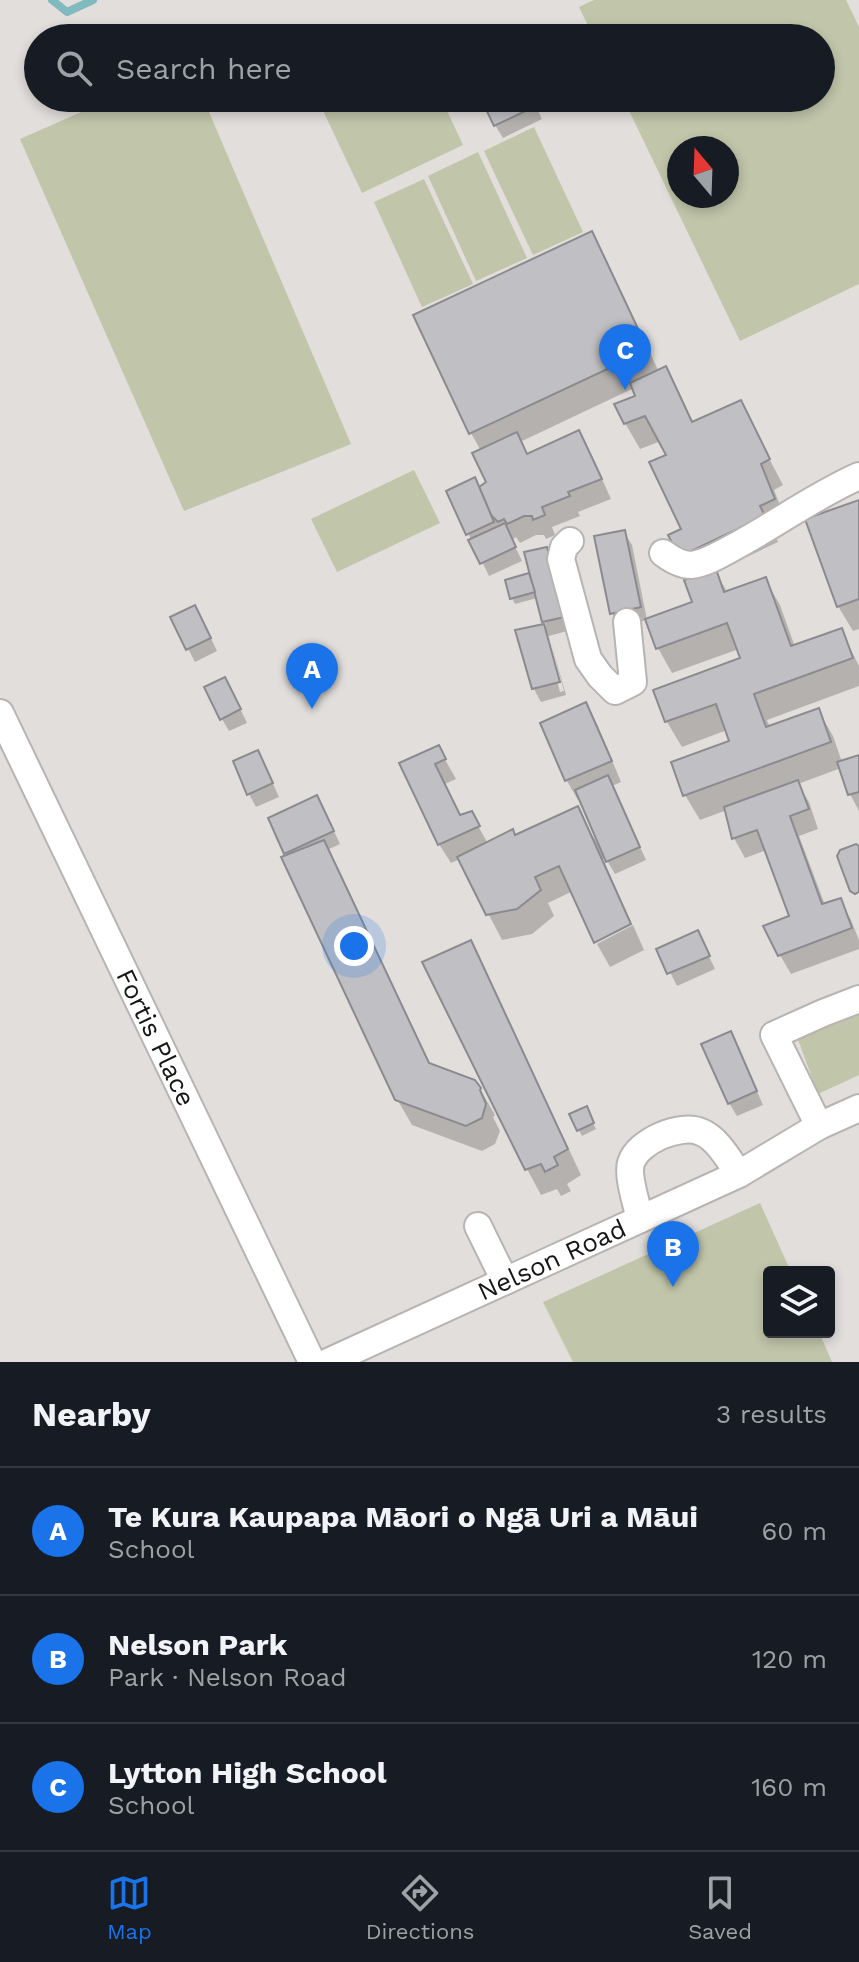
<!DOCTYPE html>
<html lang="en">
<head>
<meta charset="utf-8">
<style>
	body { margin:0; font-family:"Work Sans",sans-serif; background:#242831; color:#f1f3f6 }
	.controls { position:absolute; right:24px; bottom:24px; display:grid; overflow:hidden; border-radius:8px; box-shadow:0 4px 12px #0003 }
	.controls button { width:72px; height:72px; display:grid; place-items:center; padding:0; border:0; border-bottom:2px solid #363941; background:#171b24; color:#f1f3f6; font:40px sans-serif }
	.compass { position:absolute; left:667px; top:136px; width:72px; height:72px; border-radius:50%; background:#171b24; box-shadow:0 4px 12px #0003; rotate:341deg }
	.you { position:absolute; left:354px; top:946px; width:28px; height:28px; margin:-20px; border:6px solid #fff; border-radius:50%; background:#1a73e8; box-shadow:0 0 0 12px #1a73e833 }
	.badge { display:grid; place-items:center; width:52px; height:52px; border-radius:50%; background:#1a73e8; color:#fff; font-size:26px; font-weight:700 }
	.pin { position:absolute; translate:-50% -66px; filter:drop-shadow(0 2px 4px #0008) }
	.pin::after { content:''; position:absolute; top:42px; width:28px; height:24px; background:inherit; clip-path:polygon(0 0,100% 0,50% 100%) }
	.list { margin:0; padding:0; list-style:none }
	h2 { display:flex; justify-content:space-between; align-items:center; height:104px; margin:0; padding:0 32px; font-size:34px }
	h2 small { font-size:26px; font-weight:400; color:#9ea1a6 }
	.list li { display:grid; grid-template-columns:52px 1fr auto; gap:24px; align-items:center; box-sizing:border-box; height:128px; padding:0 32px; border-top:2px solid #363941 }
	.list b { display:block; font-size:30px; white-space:nowrap }
	.list p { margin:0; font-size:26px; white-space:nowrap; color:#9ea1a6 }
	.list em { font-size:26px; font-style:normal; color:#9ea1a6 }
	.icon { flex:none; width:44px; height:44px; fill:none; stroke:currentColor; stroke-width:2; stroke-linecap:round; stroke-linejoin:round }
	.map { position:relative; flex:none; width:859px; height:1362px; overflow:hidden }
	.search { position:absolute; background:#171b24; box-shadow:0 4px 12px #0003; left:24px; right:24px; top:24px; height:88px; display:flex; align-items:center; gap:20px; box-sizing:border-box; padding:0 28px; border-radius:44px; color:#9ea1a6; font-size:30px }
	.sheet { height:488px; background:#171b24 }
	nav { display:flex; justify-content:space-around; align-items:center; box-sizing:border-box; height:112px; border-top:2px solid #363941; background:#171b24; font-size:22px; color:#9ea1a6 }
	nav a { display:grid; justify-items:center; gap:4px }
	nav .on { color:#1a73e8 }
	.map>svg:first-child { display:block }
	.green { fill:#c1c5a9; fill-rule:evenodd }
	.shadow { fill:#0003 }
	.lines { fill:none; stroke-linecap:round; stroke-linejoin:round }
	.stream { stroke:#81babe; stroke-width:8 }
	.building { fill:#c0c0c4; stroke:#8b8b8f; stroke-width:2 }
	.minor-casing { stroke:#b7b4b1; stroke-width:30 }
	.minor { stroke:#fff; stroke-width:26 }
	.labels { text-anchor:middle; dominant-baseline:central; stroke-width:8; stroke-linejoin:round; paint-order:stroke }
	.street-label { font-size:26px; fill:#171615; stroke:#eeebe8 }
</style>
</head>
<body>
<div class="map">
<svg width="859" height="1362" viewBox="0 0 859 1362">
	<rect width="100%" height="100%" fill="#e1dedb"/>
	<!-- green -->
	<g class="green">
		<path d="M594,0H846L859,27V284L740,341L623,98H821V38H594L579,7ZM679,148H727V196H679Z"/>
		<path d="M113,98H203L351,444L184,511L20,139Z"/>
		<path d="M317,98H441L463,145L362,193Z"/>
		<path d="M534,127L583,232L533,255L484,151Z"/>
		<path d="M478,152L527,258L476,281L428,176Z"/>
		<path d="M424,179L473,284L422,307L374,202Z"/>
		<path d="M414,470L440,523L337,572L311,519Z"/>
		<path d="M859,1008V1075L818,1094L796,1034Z"/>
		<path d="M760,1203L791,1272H769V1332H819L832,1362H573L543,1302Z"/>
	</g>
	<!-- shadow -->
	<g class="shadow">
		<path d="M493,98H532L542,119L503,138L495,125Z"/>
		<path d="M591,234L606,259L659,372L666,369L680,394L694,424L740,403L783,485L774,490L788,525L773,532L778,542L715,572L728,593L765,579L780,605L795,647L841,630L859,666V686L767,720L770,728L818,710L833,736L842,762L859,757V811L850,794L841,768L798,784L809,802L818,829L799,836L825,905L840,900L851,920L859,940V949L791,974L780,955L792,918L767,850L745,858L734,838L727,810L700,820L685,795L732,742L727,730L682,747L667,722L656,691L742,659L739,649L672,673L658,648L647,620L619,626L612,613L624,532L632,545L647,620L694,603V579L669,456L661,441L640,449L625,423L637,397L634,388L520,442L528,456L578,432L590,452L611,499L578,512L580,516L552,527L555,535L546,539L544,535H536L520,543L516,537L512,540L522,561L489,576L448,492L480,489L488,482L481,451L471,433Z"/>
		<path d="M859,502V629L853,631L838,606Z"/>
		<path d="M546,549L554,562L571,630L545,637L560,692L564,691L550,639L566,695L541,702L534,689L517,631L546,625L537,598L515,604L512,598L528,575L533,582Z"/>
		<path d="M172,618L202,620L217,651L195,662Z"/>
		<path d="M232,692L247,723L229,731L222,719Z"/>
		<path d="M585,705L597,724L621,782L612,786L646,860L615,874L605,857L603,859L631,922L595,940L573,891L548,903L554,916L532,934L502,940L460,859L451,863L439,844L402,764L438,747L456,779L445,784L460,817L471,813L488,844L515,837L577,809L597,843L599,841L581,799L578,800L567,781L543,724Z"/>
		<path d="M265,766L279,797L256,807L249,794Z"/>
		<path d="M324,810L340,844L327,850L338,868L431,1066L480,1089L495,1115L493,1117L500,1131L495,1144L482,1151L412,1125L397,1099L270,819Z"/>
		<path d="M633,925L644,950L610,967L597,944Z"/>
		<path d="M470,942L484,968L581,1175L567,1184L571,1191L561,1196L557,1189L541,1195L527,1169Z"/>
		<path d="M704,946L715,969L677,986L659,950Z"/>
		<path d="M737,1046L763,1105L737,1116L729,1103Z"/>
		<path d="M589,1115L596,1129L582,1136L579,1130Z"/>
	</g>
	<g class="lines">
		<!-- stream -->
		<path class="stream" d="M52,0L67,12L93,0"/>
	</g>
	<!-- building -->
	<g class="building">
		<path d="M488,98H533L536,106L494,126L482,101Z"/>
		<path d="M592,231L648,350L469,434L413,315Z"/>
		<path d="M666,366L692,422L741,400L770,459L761,464L775,499L760,506L765,516L683,555L676,551L668,535L681,529L649,462L666,455L645,416L624,424L614,404L635,396L630,383Z"/>
		<path d="M579,430L602,479L568,492L570,496L542,507L545,515L533,520L532,516H524L507,524L504,519L498,522L491,515L479,487L486,482L472,453L517,432L527,454Z"/>
		<path d="M475,477L494,522L466,535L446,491Z"/>
		<path d="M859,500V599L837,607L805,519Z"/>
		<path d="M505,523L516,547L480,564L468,540Z"/>
		<path d="M625,530L641,607L610,614L594,536Z"/>
		<path d="M547,547L565,617L542,622L524,552Z"/>
		<path d="M716,569L724,592L766,577L791,646L842,628L853,658L754,694L766,727L819,708L831,742L683,796L671,762L729,741L716,704L665,722L653,690L740,658L727,623L656,649L645,619L692,602L684,580Z"/>
		<path d="M529,573L535,592L510,599L505,580Z"/>
		<path d="M195,605L211,638L186,650L170,617Z"/>
		<path d="M544,624L560,682L532,689L515,630Z"/>
		<path d="M225,677L241,709L220,720L204,687Z"/>
		<path d="M586,702L612,761L565,781L540,723Z"/>
		<path d="M439,745L446,759L435,764L460,815L472,811L480,826L438,845L399,763Z"/>
		<path d="M258,750L273,783L247,795L233,761Z"/>
		<path d="M859,755V792L848,795L837,762Z"/>
		<path d="M608,775L640,847L606,862L575,790Z"/>
		<path d="M798,780L809,809L790,816L822,904L841,898L852,928L778,956L763,926L789,916L757,830L732,839L724,807Z"/>
		<path d="M317,795L334,831L284,854L268,818Z"/>
		<path d="M578,806L631,924L594,943L559,866L535,877L541,890L517,909L486,915L457,857L513,829L515,835Z"/>
		<path d="M324,840L429,1063L475,1080L481,1088L480,1090L486,1104L482,1118L466,1126L395,1100L281,857Z"/>
		<path d="M856,844L859,846V892L855,894L850,891L837,856L840,850Z"/>
		<path d="M698,930L710,956L667,974L656,949Z"/>
		<path d="M471,940L568,1149L554,1157L558,1165L545,1172L541,1164L525,1170L422,962Z"/>
		<path d="M731,1031L757,1091L728,1104L701,1044Z"/>
		<path d="M587,1106L594,1123L577,1131L569,1114Z"/>
	</g>
	<g class="lines">
		<!-- minor casing -->
		<g class="minor-casing">
			<g id="minor">
				<path d="M570,541L564,547L561,559L588,659L600,676L615,691L633,682L627,622"/>
				<path d="M663,553C671,559 681,565 691,565C704,564 721,554 732,548C775,525 814,496 859,476"/>
				<path id="s1" d="M0,713L312,1362"/>
				<path d="M819,1126L774,1035L823,1013L859,999"/>
				<path d="M640,1219C637,1206 627,1175 631,1163C638,1141 680,1123 701,1132C717,1138 729,1160 739,1174"/>
				<path d="M478,1226L505,1281"/>
				<path id="s2" d="M328,1362L739,1174L819,1126L859,1108"/>
			</g>
		</g>
		<!-- minor -->
		<use href="#minor" class="minor"/>
	</g>
	<g class="labels">
		<!-- street labels -->
		<g class="street-label">
			<text stroke="none"><textPath href="#s1" startOffset="360">Fortis Place</textPath></text>
			<text stroke="none"><textPath href="#s2" startOffset="246">Nelson Road</textPath></text>
		</g>
	</g>
</svg>
<div class="controls">
<button><svg class="icon" aria-label="layers" viewBox="0 0 24 24"><path d="M12 4l9 5-9 5-9-5zM3 14l9 5 9-5"/></svg></button>
</div>
<svg class="compass" viewBox="-18 -18 36 36"><path d="M0-13l5 13h-10z" fill="#e53935"/><path d="M0 13l5-13h-10z" fill="#9ea1a6"/></svg>
<div class="you"></div>
<div class="pin badge" style="left:312px;top:709px">A</div>
<div class="pin badge" style="left:673px;top:1287px">B</div>
<div class="pin badge" style="left:625px;top:390px">C</div>
<div class="search"><svg class="icon" aria-label="search" viewBox="0 0 24 24"><circle cx="10" cy="10" r="6"/><path d="M15 15l6 6"/></svg>Search here</div>
</div>
<section class="sheet">
<h2>Nearby<small>3 results</small></h2>
<ul class="list">
<li><span class="badge">A</span><div><b>Te Kura Kaupapa Māori o Ngā Uri a Māui</b><p>School</p></div><em>60 m</em></li>
<li><span class="badge">B</span><div><b>Nelson Park</b><p>Park · Nelson Road</p></div><em>120 m</em></li>
<li><span class="badge">C</span><div><b>Lytton High School</b><p>School</p></div><em>160 m</em></li>
</ul>
</section>
<nav>
<a class="on"><svg class="icon" aria-label="map" viewBox="0 0 24 24"><path d="M3 6l6-2 6 2 6-2v14l-6 2-6-2-6 2zM9 4v14M15 6v14"/></svg>Map</a>
<a><svg class="icon" aria-label="directions" viewBox="0 0 24 24"><path d="M12 3l9 9-9 9-9-9zM9 14v-3h6M13 9l2 2-2 2"/></svg>Directions</a>
<a><svg class="icon" aria-label="saved" viewBox="0 0 24 24"><path d="M7 4h10v16l-5-4-5 4z"/></svg>Saved</a>
</nav>
</body>
</html>
